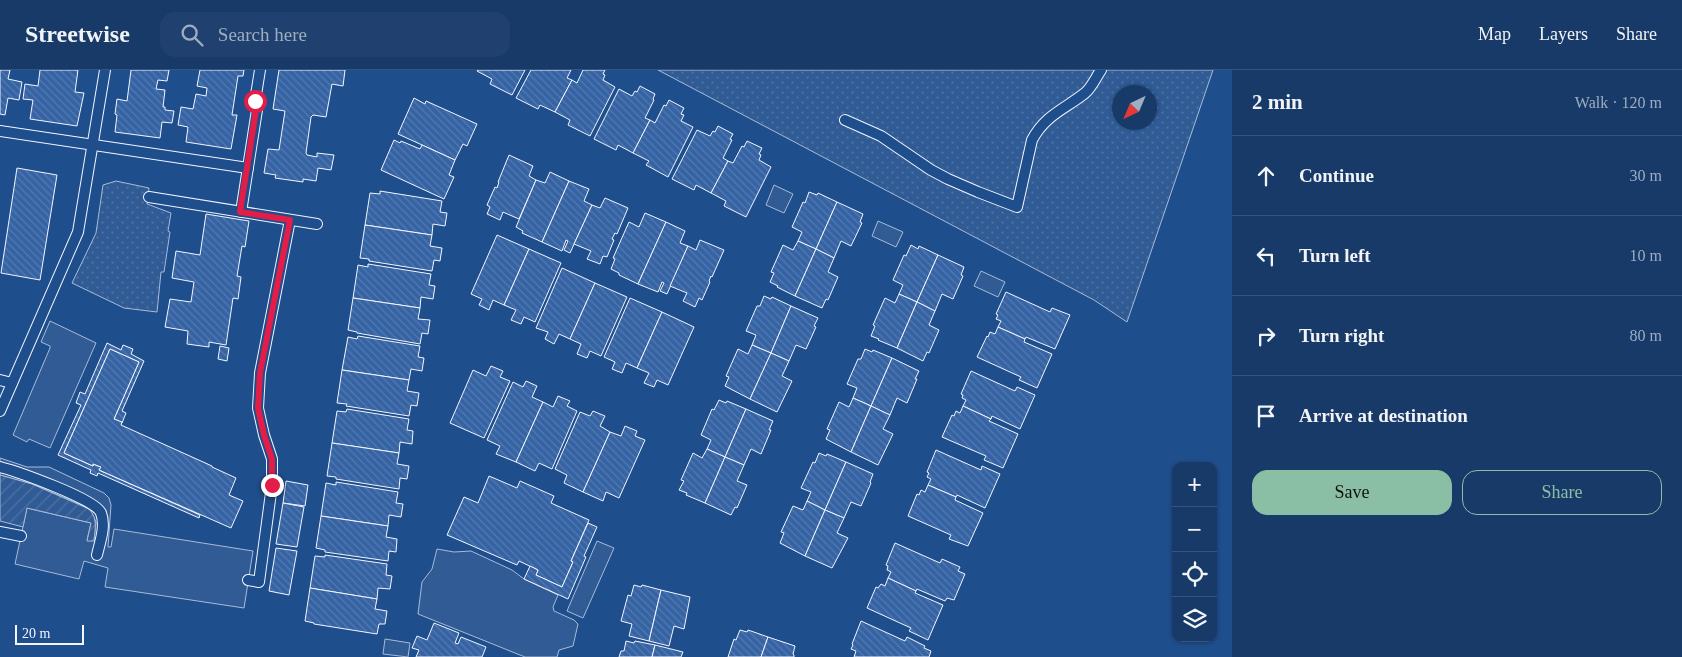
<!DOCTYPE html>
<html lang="en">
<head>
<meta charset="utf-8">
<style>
	body { margin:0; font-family:Georgia,serif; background:#20416f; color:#f1f3f6 }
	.controls { position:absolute; right:15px; bottom:15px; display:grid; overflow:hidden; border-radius:10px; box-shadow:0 1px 4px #0004 }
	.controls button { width:45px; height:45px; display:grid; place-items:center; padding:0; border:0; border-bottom:1px solid #36547d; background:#173a69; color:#f1f3f6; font:25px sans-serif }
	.compass { position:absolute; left:1112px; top:15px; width:45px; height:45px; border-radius:50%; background:#173a69; box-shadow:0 1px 4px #0004; rotate:224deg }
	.scale { position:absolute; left:15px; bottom:12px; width:69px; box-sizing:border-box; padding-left:5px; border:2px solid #f2f6ff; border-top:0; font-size:14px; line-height:18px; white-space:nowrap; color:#f2f6ff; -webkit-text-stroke:4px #1f4e8c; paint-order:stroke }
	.stop { position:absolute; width:15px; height:15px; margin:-11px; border:4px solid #e11d48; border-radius:50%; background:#fff }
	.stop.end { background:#e11d48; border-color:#fff; box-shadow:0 1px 5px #0008 }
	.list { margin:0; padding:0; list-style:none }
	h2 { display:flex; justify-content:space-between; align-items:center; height:65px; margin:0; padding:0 20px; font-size:21px }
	h2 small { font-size:16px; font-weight:400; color:#9eadc0 }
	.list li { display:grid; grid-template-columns:32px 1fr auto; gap:15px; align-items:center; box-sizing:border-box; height:80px; padding:0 20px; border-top:1px solid #36547d }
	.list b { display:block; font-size:19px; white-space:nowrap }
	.list em { font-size:16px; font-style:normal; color:#9eadc0 }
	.actions { display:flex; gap:10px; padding:15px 20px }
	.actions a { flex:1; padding:11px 0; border:1px solid #8abfa5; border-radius:15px; text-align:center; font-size:18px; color:#8abfa5 }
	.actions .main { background:#8abfa5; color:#111 }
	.icon { flex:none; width:28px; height:28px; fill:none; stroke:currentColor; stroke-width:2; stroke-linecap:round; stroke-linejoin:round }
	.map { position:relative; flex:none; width:1232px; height:587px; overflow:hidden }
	header { display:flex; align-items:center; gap:30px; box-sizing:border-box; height:70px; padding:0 25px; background:#173a69; border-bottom:1px solid #36547d }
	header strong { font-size:24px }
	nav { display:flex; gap:28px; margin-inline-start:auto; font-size:18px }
	.search { width:350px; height:45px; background:#20416f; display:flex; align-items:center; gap:12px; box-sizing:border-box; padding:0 18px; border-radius:15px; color:#9eadc0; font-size:19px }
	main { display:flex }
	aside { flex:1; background:#173a69 }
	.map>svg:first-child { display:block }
	.grass { fill:url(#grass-dots); stroke:#a8bbd7; fill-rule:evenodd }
	.built { fill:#305b95; stroke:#a8bbd7 }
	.garden { fill:url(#garden-furrows); stroke:#a8bbd7 }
	.building { fill:url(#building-back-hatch); stroke:#f2f6ff }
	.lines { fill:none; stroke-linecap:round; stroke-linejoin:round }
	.service-casing { stroke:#f2f6ff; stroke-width:12 }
	.service { stroke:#1f4e8c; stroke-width:10 }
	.route { stroke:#e11d48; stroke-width:6 }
</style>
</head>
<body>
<header>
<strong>Streetwise</strong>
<div class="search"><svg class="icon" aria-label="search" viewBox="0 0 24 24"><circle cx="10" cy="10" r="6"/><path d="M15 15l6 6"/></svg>Search here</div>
<nav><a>Map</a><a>Layers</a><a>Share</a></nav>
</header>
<main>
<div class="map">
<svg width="1232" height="587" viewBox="0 0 1232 587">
	<defs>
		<pattern id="grass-dots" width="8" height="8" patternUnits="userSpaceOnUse" patternTransform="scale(1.25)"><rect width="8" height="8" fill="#305b95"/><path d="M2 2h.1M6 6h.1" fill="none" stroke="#4e73a5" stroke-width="1.8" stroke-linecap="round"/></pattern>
		<pattern id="garden-furrows" width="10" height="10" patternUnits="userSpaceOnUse" patternTransform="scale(1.25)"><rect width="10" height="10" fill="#305b95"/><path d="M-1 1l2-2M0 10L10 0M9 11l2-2" fill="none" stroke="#4e73a5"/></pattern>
		<pattern id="building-back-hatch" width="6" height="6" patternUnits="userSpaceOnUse" patternTransform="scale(1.25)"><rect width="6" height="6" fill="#3563a3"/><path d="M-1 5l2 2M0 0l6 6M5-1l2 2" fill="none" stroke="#537ab1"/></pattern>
	</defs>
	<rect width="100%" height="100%" fill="#1f4e8c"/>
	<!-- grass -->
	<g class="grass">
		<path d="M658,0H1213L1127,252L1094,230ZM1120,22H1150V52H1120Z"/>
		<path d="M116,111L149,118L147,134L171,143L168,161L170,162L164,202H161L157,242L124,238L72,213L96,163L103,115Z"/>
	</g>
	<!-- built -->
	<g class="built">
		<path d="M774,115L793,124L784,143L766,135Z"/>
		<path d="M878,151L903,162L896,177L872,166Z"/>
		<path d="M981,201L1005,212L998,227L974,216Z"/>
		<path d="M50,251L96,273L50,378L29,369L27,372L13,365L50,278V276L41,272Z"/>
		<path d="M0,388L27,397H49L104,423L109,428L111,435L108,477H111L114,459L253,481L244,538L105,517L108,498L84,491L79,509L15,494L27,438L91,453L87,470H94L96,452L92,443L87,437L32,414L0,405Z"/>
		<path d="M597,471L614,478L583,548L567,541Z"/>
		<path d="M437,479L454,482L471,481L512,500L524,509L558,525L553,537L554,541L574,550L578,554L573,576L559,580L557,587H525L418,544L422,512L432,499Z"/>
		<path d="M385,569L410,573L408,587L383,584Z"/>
	</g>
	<!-- garden -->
	<path class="garden" d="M0,405L32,414L89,439C98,449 95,458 94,471H87L91,453L27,438L23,457L0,451Z"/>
	<!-- building -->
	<g class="building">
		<path d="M0,0H10L8,9L22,12L19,30L8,28L5,45L0,44Z"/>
		<path d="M40,0H78L75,22L84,23L77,56L30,49L33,30L23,29L25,14L38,16Z"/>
		<path d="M131,0H169L167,11L158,10L156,19L165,20L163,37H165V40L174,41L172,53L162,52L160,68L115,62L117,45L115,44L117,29L127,31Z"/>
		<path d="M200,0H244L243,6H238L232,45H237L231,79L186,72L188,57L178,55L181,37L193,39L196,24L206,26L207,18L197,16Z"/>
		<path d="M279,0H345L343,16L332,14L326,47L313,45L311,47L306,83L307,85L317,87V83L334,85L331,100L318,98L316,111L303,109V112L275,108L276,105L264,103L268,79L279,80L285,41L273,39Z"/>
		<path d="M478,0H525L512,25L490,14L492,9L477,1Z"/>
		<path d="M531,0H571L567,8L572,10L555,42L540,35L538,39L516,28Z"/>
		<path d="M583,0H605L603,4L605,5L603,10L615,17L590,66L568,55L570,50L555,42L572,10L577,13Z"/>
		<path d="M640,16L655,24L653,29L654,30L645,48L650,50L633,83L618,75L616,80L594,69L619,19L632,26L635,21L637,22Z"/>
		<path d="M414,28L425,34L426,31L477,54L467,76L463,74L455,90L398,64Z"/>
		<path d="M669,30L684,38L681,44L684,45L681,51L693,57L668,107L646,95L649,91L633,83L650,50L655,53L664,35L666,36Z"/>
		<path d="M718,56L733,64L730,69L732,70L723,88L728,91L711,123L696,115L694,120L672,109L697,60L710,66L713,61L715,62Z"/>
		<path d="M394,70L400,73L401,71L420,79L422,75L455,90L449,105L454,107L444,129L381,100Z"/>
		<path d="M747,71L762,78L759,84L761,85L759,90L771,97L746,147L724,136L726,131L711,123L728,91L733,93L742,76L744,77Z"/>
		<path d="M509,85L533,96L529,106L536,110L519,149L503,142L500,150L487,144L490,137L487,135L495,117L497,118L499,112H498Z"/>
		<path d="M17,98L57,105L40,210L1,203Z"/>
		<path d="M550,102L569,111L542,172L522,163L523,161L516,157L536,110L545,113Z"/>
		<path d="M569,111L589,119L584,131L592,135L570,183L564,180L568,171L566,170L562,181L542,172Z"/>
		<path d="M380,121L442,131L440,142L447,143L445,156L433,154L432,165L365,155L370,123L380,124Z"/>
		<path d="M809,122L817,125L818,123L837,132L816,179L798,171L802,162L792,157L803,132L805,133Z"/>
		<path d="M605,128L628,138L617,164L615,163L612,169L614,170L607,187L603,186L600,194L587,189L591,181L574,174L592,135L600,138Z"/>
		<path d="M837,132L863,144L860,152L862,153L851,176L841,171L834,188L816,179Z"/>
		<path d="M645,143L666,152L638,214L619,205V203L611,199L615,189L613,188L629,152L639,157Z"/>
		<path d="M206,144L249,151L245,177L242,176L237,206L241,207L238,229L233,228L226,275L209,272V277L187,274L188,261L165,257L170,229L191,232L194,212L172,208L176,181L200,185Z"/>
		<path d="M666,152L685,161L680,173L688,176L667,224L660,221L664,213L662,212L658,222L638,214Z"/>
		<path d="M365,155L432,165L430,176L442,178L440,191L434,190L432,201L369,191V189L360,188Z"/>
		<path d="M497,165L529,179L504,235L493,230L489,240L479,235L482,229L471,224Z"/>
		<path d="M700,170L724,180L712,207L711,206L709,211L710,212L702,230L699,228L695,237L683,231L687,223L670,216L688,176L696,180Z"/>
		<path d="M798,171L816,179L795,226L777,217L778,216L770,212L774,203L771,202L783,175L793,180Z"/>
		<path d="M911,175L918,179L919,176L938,185L917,232L899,224L903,215L893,210L904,185L906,186Z"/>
		<path d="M529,179L561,193L535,252L524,247L521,254L511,250L516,240L504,235Z"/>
		<path d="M816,179L834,188L828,202L838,207L828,230L826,229L822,238L795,226Z"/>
		<path d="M938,185L964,197L961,205L963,206L953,229L942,224L935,241L917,232Z"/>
		<path d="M368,194L431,204L429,215L435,216L433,229L421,227L420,238L353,228L358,195L368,197Z"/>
		<path d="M562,198L595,213L570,269L559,264L554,274L545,269L548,262L536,258Z"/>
		<path d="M595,213L627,227L601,286L590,281L587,288L577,284L581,274L570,269Z"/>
		<path d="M1006,222L1050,242L1052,238L1070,245L1055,279L1026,267L1025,269L998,257L1001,251L996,249L998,245L996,244Z"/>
		<path d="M899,224L917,232L897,278L878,270L879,269L871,266L875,256L873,255L885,228L895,233Z"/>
		<path d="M764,226L771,229L772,227L791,236L771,283L752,275L756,265L746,261L757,236H760Z"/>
		<path d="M353,228L420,238L418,249L430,250L428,264L422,263L420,274L357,263V262L348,260Z"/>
		<path d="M630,228L662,242L637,298L626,293L622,303L612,299L615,292L604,287Z"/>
		<path d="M917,232L935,241L929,255L939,260L929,283L927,282L923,291L897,278Z"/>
		<path d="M791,236L818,248L814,256L816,257L806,279L796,275L789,291L771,283Z"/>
		<path d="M662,242L694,257L668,315L657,310L654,317L644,313L649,303L637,298Z"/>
		<path d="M998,257L1025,269L1024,272L1052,284L1037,318L1019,310L1021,307L977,287L987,266L988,267L990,262L995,264Z"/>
		<path d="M358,266L420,276L418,287L424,288L422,301L411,299L409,310L342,300L348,267L357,269Z"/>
		<path d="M107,273L121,280L123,275L133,279L131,284L144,291L122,341L126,343L122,353L114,349L139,292L110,279L64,383L93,396V394L101,397L99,400L200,445L199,448L98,403L97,406L90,403L91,400L58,385L81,335L76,333L80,322L85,324Z"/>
		<path d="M752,275L771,283L750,329L725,316L729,307L726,306L738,279L748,284Z"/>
		<path d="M220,276L229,278L227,291L218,289Z"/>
		<path d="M110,279L139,292L114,349L122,352L121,355L212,396V397L236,408L229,425L243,431L231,458L99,400L101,397L93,394V396L64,383Z"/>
		<path d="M865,279L872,282L873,280L892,288L871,336L853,328L857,318L847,314L858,289H861Z"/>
		<path d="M771,283L789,291L782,306L792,311L777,342L750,329Z"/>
		<path d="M892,288L919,301L915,309H917L907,333L897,328L890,345L871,336Z"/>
		<path d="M491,296L503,301L500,307L510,311L484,368L450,353L473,300L486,306Z"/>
		<path d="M342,300L409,310L407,321L419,323L417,336L411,335L409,346L346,336L347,334L337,333Z"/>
		<path d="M971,301L1015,321L1017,317L1035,325L1020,359L992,346L991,349L963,336L966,330L962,328L963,325L961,324Z"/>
		<path d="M526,311L537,316L532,327L543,332L516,392L496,384L500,376L487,370L513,312L523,317Z"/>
		<path d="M558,326L570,331L567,336L577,341L552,399L539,393L535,401L516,392L543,332L553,337Z"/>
		<path d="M853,328L871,336L851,382L826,369L830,360L827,359L839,332L849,337Z"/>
		<path d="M719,330L726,333L727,331L746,339L725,387L707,379L711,370L701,365L712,339L714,340Z"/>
		<path d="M871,336L890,345L883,359L893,364L878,395L851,382Z"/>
		<path d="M963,336L991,349L989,351L1018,364L1003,398L984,390L986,386L942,367L952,345L954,346L956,341L960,343Z"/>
		<path d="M347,339L409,349L407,360L413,361L412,374L400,372L399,383L332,373L337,341L346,342Z"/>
		<path d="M746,339L773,351L769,360H771L761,384L751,379L744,395L725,387Z"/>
		<path d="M593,341L605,346L600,356L610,362L583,422L564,413L567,405L555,399L580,342L590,346Z"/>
		<path d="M625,356L637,361L635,366L645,370L619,428L606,422L603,431L583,422L610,362L621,366Z"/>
		<path d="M332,373L399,383L397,394L409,396L407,409L400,408L399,419L336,409V407L327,406Z"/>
		<path d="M707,379L725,387L705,433L686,425L687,423L679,420L684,411L681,410L693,383L702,388Z"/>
		<path d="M936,380L981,400L982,396L1000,404L985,438L957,425L956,427L928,415L931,409L927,407L929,403L927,402Z"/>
		<path d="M819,383L826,386L827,384L846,392L825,440L807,431L811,422L801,418L813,392L815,393Z"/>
		<path d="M725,387L744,395L737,411L747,415L737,438L735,437L731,445L705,433Z"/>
		<path d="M846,392L873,404L870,412L871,413L861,436L851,432L844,448L825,440Z"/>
		<path d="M489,406L517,418L520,411L554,426L551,433L589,450L571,491L573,492L562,517L536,505L538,500L519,491L517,495L447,465L464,427L478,433Z"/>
		<path d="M286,411L308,415L305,436L283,433Z"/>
		<path d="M336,412L398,422L396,433L403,434L401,447L389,445L388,456L321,446L326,413L336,415Z"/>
		<path d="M928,415L956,427L955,430L983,443L968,476L949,469L951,465L908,446L917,424L919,425L921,420L925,422Z"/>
		<path d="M807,431L825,440L805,486L780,473L784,463L781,462L793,436L803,440Z"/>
		<path d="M283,433L304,437L297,477L276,474Z"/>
		<path d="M825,440L844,448L837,463L848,468L832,498L805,486Z"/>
		<path d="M321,446L388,456L386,467L397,469L396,482L389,481L388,491L325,482V480L316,478Z"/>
		<path d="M588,453L597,457L584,486L586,487L568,529L524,509L530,496L538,500L536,505L562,517L573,492L571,491Z"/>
		<path d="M895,473L940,493L942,489L960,497L958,501L965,504L954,530L947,528L945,531L917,519L916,521L888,508L891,502L887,500L888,496L886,495Z"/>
		<path d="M276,478L297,481L289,525L269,521Z"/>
		<path d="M325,485L387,494L386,505L392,506L390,519L378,518L377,529L310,518L315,486L325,487Z"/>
		<path d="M888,508L916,521L915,523L943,535L928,570L909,561L911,558L867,538L876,517L878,518L881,514L885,516Z"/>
		<path d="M634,515L641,517L642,515L661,520L649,571L629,566L632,554L621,551L628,525L631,526Z"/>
		<path d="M310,518L377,529L375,539L387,541L385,554H379L377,564L314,554V553L305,551Z"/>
		<path d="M661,520L690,527L684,559L674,556L669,576L649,571Z"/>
		<path d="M861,551L905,571L907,567L925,576L924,578L931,581L929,587H854L856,581L851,579L853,575L852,574Z"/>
		<path d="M434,553L459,563L455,573L458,574L461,567L486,577L482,587H416L419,580L412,578L417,566L427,570Z"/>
		<path d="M740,560L747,562L748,560L768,567L761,587H728L734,569L736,570Z"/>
		<path d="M768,567L795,576L793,584L794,585V587H761Z"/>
		<path d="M626,571L634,573L635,571L655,575L652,587H619L621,581H624Z"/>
		<path d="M655,575L683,582L681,587H652Z"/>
	</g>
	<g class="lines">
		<!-- service casing -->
		<g class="service-casing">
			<g id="service">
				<path d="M845,50L881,66L931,100L948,109L978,122L1017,137L1032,70C1045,45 1065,39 1085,23C1092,17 1096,7 1101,0"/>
				<path d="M0,61L248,98"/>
				<path d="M149,127L317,154"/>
				<path d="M241,142L257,40L255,31L260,0"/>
				<path d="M0,310L12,313"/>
				<path d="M0,341L78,162L105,0"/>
				<path d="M0,397C16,401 96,429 101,443C106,456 100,472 97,485"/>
				<path d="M0,462L21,466"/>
				<path d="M248,510L259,512L272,415V389L264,365L258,338L260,303L290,150"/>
			</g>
		</g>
		<!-- service -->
		<use href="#service" class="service"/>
	</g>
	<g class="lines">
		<!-- route -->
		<path class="route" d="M255,31L256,40L240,142L290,150L260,303L258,338L264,365L272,389V415"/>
	</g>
</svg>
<div class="controls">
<button>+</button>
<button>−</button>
<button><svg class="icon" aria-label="locate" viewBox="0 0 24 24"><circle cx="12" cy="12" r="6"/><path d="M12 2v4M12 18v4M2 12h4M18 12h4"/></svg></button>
<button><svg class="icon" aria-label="layers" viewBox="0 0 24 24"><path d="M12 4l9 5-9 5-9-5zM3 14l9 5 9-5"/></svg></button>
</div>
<svg class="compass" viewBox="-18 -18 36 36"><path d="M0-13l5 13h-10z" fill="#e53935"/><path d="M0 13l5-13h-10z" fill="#9eadc0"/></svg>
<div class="scale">20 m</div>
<div class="stop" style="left:255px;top:31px"></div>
<div class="stop end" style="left:272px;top:415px"></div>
</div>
<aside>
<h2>2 min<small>Walk · 120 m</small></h2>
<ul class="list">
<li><svg class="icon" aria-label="ahead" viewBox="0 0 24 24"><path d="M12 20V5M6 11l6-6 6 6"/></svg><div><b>Continue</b></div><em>30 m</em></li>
<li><svg class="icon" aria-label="left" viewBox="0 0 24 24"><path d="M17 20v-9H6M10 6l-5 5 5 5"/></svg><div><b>Turn left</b></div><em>10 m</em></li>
<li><svg class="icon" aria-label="right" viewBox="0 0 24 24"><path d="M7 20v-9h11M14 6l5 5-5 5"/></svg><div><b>Turn right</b></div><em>80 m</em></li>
<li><svg class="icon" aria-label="arrive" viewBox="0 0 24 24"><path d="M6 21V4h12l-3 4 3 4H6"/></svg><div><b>Arrive at destination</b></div></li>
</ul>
<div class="actions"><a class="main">Save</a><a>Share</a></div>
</aside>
</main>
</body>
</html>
